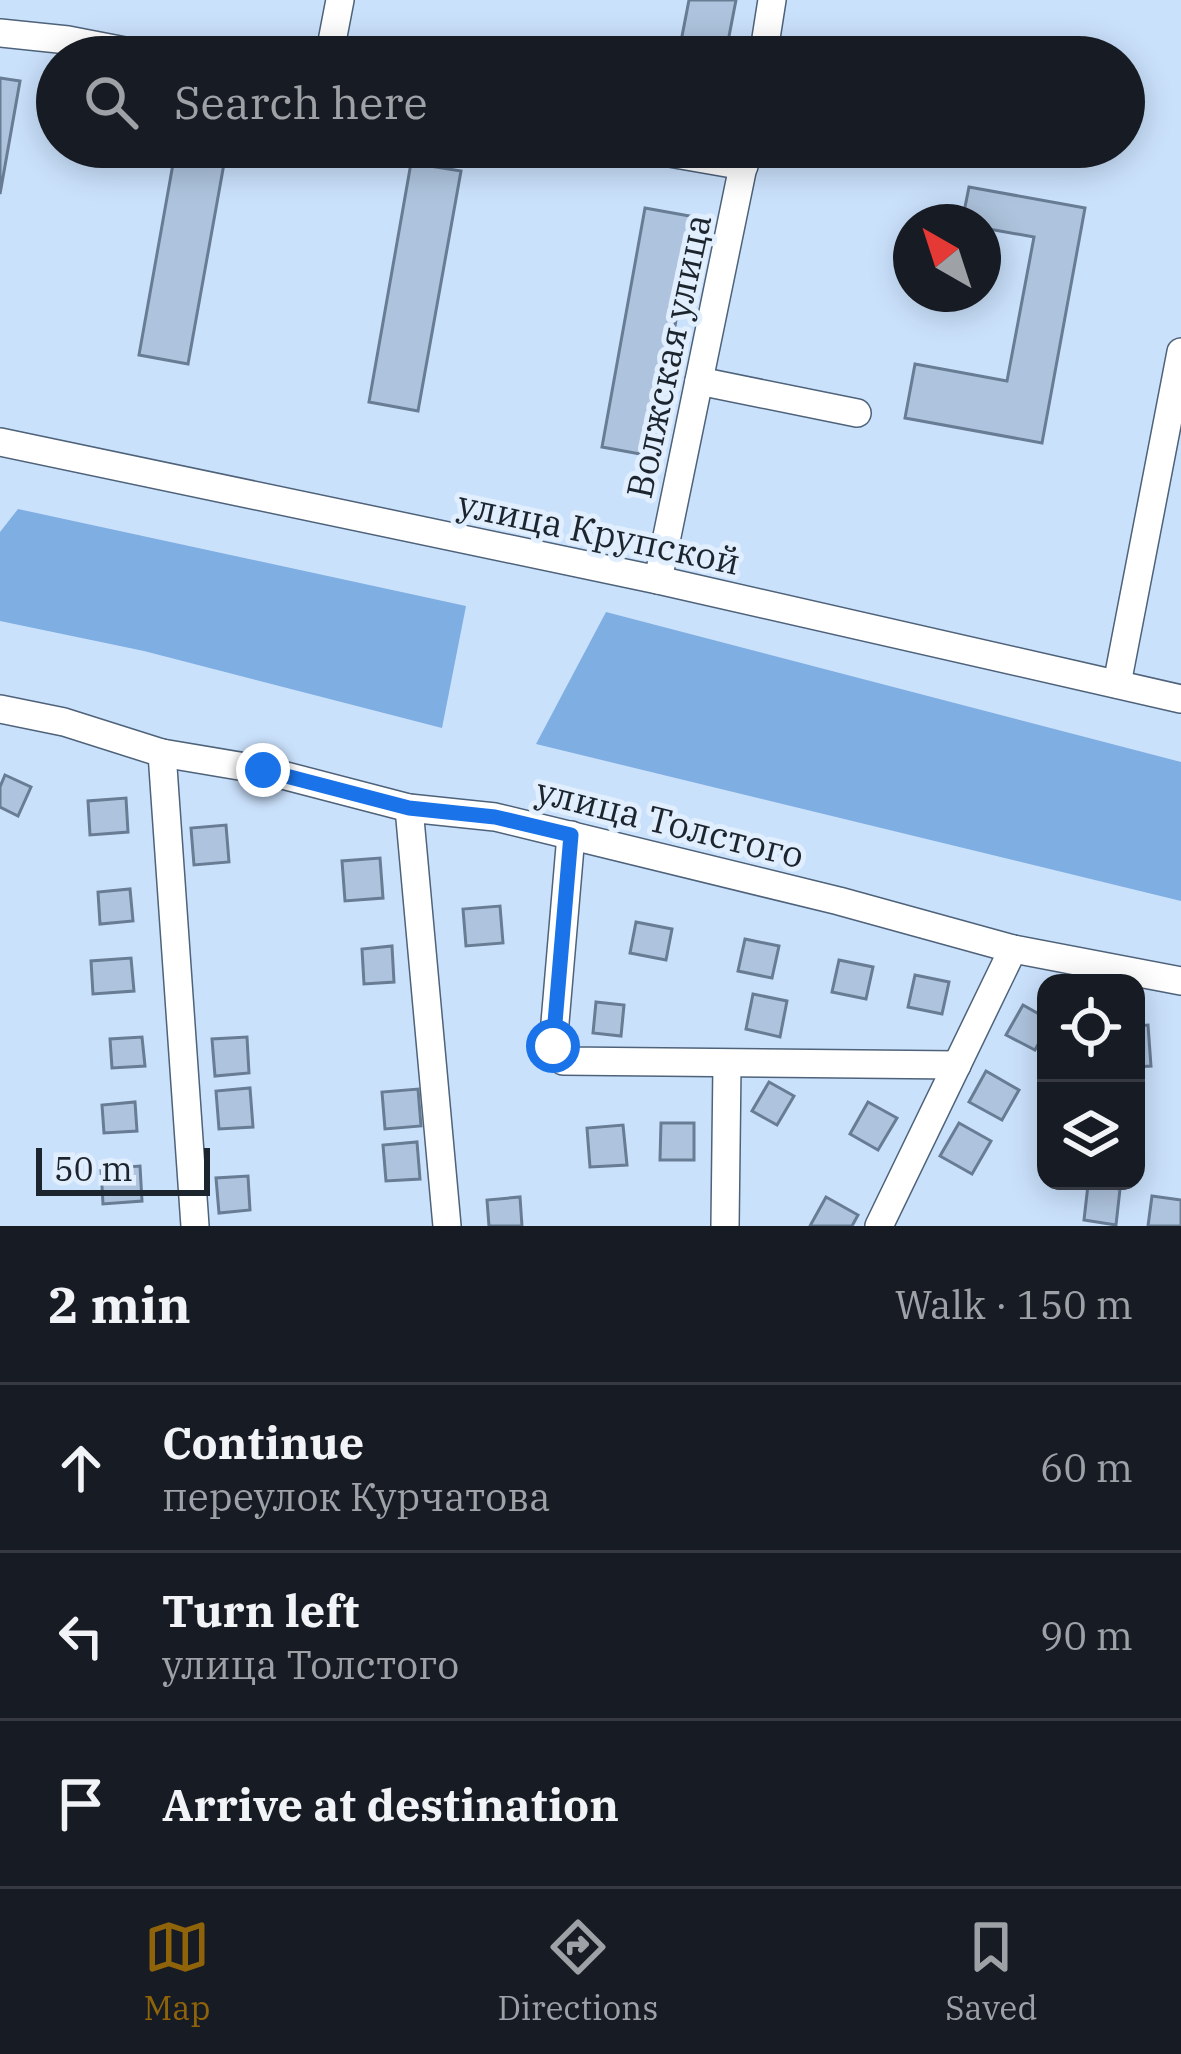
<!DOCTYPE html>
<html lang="en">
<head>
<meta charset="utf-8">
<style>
	body { margin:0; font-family:"IBM Plex Serif",serif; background:#242831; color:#f1f3f6 }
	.controls { position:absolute; right:36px; bottom:36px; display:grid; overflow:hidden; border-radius:24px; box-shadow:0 6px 30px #0003 }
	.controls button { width:108px; height:108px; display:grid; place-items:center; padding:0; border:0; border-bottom:3px solid #363941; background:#171b24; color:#f1f3f6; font:60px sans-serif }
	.compass { position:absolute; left:893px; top:204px; width:108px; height:108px; border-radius:50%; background:#171b24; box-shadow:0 6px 30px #0003; rotate:321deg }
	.scale { position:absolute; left:36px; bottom:30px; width:174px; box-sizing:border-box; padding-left:12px; border:6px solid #1c242e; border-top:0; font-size:33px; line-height:42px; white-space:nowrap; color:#1c242e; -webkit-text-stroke:9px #e0eefe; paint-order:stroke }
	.stop { position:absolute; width:36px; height:36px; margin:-27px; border:9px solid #1a73e8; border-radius:50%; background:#fff }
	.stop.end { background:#1a73e8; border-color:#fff; box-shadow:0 3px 12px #0008 }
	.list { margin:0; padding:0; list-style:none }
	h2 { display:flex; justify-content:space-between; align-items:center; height:156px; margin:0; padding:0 48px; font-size:51px }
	h2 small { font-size:39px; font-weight:400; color:#9ea1a6 }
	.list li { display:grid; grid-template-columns:78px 1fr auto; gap:36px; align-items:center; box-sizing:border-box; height:168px; padding:0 48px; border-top:3px solid #363941 }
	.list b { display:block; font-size:45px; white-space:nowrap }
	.list p { margin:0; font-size:39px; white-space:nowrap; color:#9ea1a6 }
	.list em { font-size:39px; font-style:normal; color:#9ea1a6 }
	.icon { flex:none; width:66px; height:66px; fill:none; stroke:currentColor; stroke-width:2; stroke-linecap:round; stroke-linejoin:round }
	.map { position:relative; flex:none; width:1181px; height:1226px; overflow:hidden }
	.search { position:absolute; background:#171b24; box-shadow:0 6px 30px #0003; left:36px; right:36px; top:36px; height:132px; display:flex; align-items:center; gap:30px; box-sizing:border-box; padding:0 42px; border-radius:66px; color:#9ea1a6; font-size:45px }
	.sheet { height:660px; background:#171b24 }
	nav { display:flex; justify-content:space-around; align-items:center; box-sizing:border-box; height:168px; border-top:3px solid #363941; background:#171b24; font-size:33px; color:#9ea1a6 }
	nav a { display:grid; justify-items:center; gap:6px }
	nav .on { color:#8e6309 }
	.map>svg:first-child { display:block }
	.forest { fill:#7faee2 }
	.building { fill:#aec4de; stroke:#687c94; stroke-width:3 }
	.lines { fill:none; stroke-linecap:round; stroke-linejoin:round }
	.minor-casing { stroke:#4e6279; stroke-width:30 }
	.minor { stroke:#fff; stroke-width:27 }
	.route { stroke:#1a73e8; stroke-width:15 }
	.labels { text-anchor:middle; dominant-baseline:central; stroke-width:10; stroke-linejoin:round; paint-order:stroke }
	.street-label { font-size:36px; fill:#1c242e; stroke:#e0eefe }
</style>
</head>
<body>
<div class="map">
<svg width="1181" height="1226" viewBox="0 0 1181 1226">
	<rect width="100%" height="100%" fill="#cae1fc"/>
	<!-- forest -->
	<g class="forest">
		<path d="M18,509L466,606L442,728L144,651L0,621V532Z"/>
		<path d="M606,612L1181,762V901L536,744Z"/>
	</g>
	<!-- building -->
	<g class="building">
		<path d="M689,0H736L725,57H678Z"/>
		<path d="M0,78L20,81L0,194Z"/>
		<path d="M176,147H227L188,364L139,355Z"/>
		<path d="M411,163L461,171L418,411L369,402Z"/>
		<path d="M969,187L1085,208L1042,443L905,418L915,364L1007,381L1034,237L983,228V222H962Z"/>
		<path d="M645,208L695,217L651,456L602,447Z"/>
		<path d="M5,775L31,787L18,816L0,807V787Z"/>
		<path d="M126,798L128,832L90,835L88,801Z"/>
		<path d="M226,825L229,862L194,865L191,828Z"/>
		<path d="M380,858L383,898L345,901L342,861Z"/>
		<path d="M130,889L133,921L100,924L98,892Z"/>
		<path d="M500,906L503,943L466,946L463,909Z"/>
		<path d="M636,922L672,929L666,960L630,953Z"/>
		<path d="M745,939L779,946L772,978L738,971Z"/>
		<path d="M392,946L394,982L364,984L362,949Z"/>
		<path d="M131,958L134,991L93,994L91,961Z"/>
		<path d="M839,960L873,967L866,999L832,992Z"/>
		<path d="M915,975L949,982L942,1014L908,1007Z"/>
		<path d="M753,994L787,1001L780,1037L746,1029Z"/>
		<path d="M596,1002L624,1005L621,1036L593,1033Z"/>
		<path d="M1023,1005L1046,1018V1030L1035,1050L1006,1035Z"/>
		<path d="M1148,1025L1151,1066L1136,1067V1026Z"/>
		<path d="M142,1037L145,1066L112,1068L110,1039Z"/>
		<path d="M247,1037L249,1073L215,1076L212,1039Z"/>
		<path d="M986,1071L1019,1090L1002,1120L969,1102Z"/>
		<path d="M769,1082L794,1096L777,1125L752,1111Z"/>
		<path d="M250,1088L253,1127L219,1129L216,1091Z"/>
		<path d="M418,1089L421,1126L385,1129L382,1092Z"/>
		<path d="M135,1102L137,1131L104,1133L102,1105Z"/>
		<path d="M868,1102L897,1118L878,1150L850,1134Z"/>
		<path d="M661,1123H694V1160H660Z"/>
		<path d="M959,1123L991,1141L972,1174L940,1156Z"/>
		<path d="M623,1125L627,1165L590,1167L587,1128Z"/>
		<path d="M417,1142L420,1179L386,1181L383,1145Z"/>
		<path d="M140,1166L142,1201L103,1204L101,1169Z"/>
		<path d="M248,1176L250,1210L219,1213L216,1178Z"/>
		<path d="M1088,1185L1120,1189L1116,1225L1084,1220Z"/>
		<path d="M1152,1196L1181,1200V1226H1148Z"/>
		<path d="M520,1197L522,1226H489L487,1200Z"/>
		<path d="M826,1197L858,1215L852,1226H810Z"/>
	</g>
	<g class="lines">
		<!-- minor casing -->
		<g class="minor-casing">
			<g id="minor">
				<path d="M0,33L68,40L156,57"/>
				<path d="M329,57L340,0"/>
				<path d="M763,57L772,0"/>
				<path d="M635,147L744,166"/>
				<path d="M699,381L857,413"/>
				<path d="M0,442L658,580L1181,699"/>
				<path d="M658,580L747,147"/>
				<path d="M1117,684L1181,352"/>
				<path d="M0,709L64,722L162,753L263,770L409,808L495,817L839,901L1013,949L1181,981"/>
				<path d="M162,753L195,1226"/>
				<path d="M409,808L447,1226"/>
				<path d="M571,835L553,1046L563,1061L957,1065"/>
				<path d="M725,1226L727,1065"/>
				<path d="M879,1226L1013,949"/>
			</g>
		</g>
		<!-- minor -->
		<use href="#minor" class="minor"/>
	</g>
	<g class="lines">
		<!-- route -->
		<path class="route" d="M263,770L409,808L495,817L571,835L553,1046"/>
	</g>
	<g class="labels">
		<!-- street labels -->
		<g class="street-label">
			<text transform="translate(668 356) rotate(-78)">Волжская улица</text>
			<text transform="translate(599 532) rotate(12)">улица Крупской</text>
			<text transform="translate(670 822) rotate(14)">улица Толстого</text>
		</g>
	</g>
</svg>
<div class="controls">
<button><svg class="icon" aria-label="locate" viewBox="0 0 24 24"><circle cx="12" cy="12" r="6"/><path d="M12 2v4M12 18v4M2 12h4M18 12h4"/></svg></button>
<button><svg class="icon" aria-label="layers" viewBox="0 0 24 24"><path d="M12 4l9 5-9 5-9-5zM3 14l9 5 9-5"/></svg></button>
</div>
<svg class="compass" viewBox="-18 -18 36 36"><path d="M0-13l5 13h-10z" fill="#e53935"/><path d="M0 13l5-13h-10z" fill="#9ea1a6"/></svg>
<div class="scale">50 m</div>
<div class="stop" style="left:553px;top:1046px"></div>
<div class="stop end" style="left:263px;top:770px"></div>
<div class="search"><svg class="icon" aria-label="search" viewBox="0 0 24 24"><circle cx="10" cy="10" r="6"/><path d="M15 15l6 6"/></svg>Search here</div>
</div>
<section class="sheet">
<h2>2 min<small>Walk · 150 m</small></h2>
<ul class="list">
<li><svg class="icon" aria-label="ahead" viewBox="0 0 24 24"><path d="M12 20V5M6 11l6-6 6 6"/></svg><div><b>Continue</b><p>переулок Курчатова</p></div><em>60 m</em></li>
<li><svg class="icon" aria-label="left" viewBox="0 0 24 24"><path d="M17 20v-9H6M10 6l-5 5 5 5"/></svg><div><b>Turn left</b><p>улица Толстого</p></div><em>90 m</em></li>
<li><svg class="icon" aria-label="arrive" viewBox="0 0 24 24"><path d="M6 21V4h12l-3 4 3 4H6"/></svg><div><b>Arrive at destination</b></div></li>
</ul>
</section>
<nav>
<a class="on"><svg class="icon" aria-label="map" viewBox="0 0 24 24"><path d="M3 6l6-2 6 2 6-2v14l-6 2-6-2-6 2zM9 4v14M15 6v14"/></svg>Map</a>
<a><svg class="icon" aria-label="directions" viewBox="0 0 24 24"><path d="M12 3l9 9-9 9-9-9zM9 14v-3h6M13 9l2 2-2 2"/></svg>Directions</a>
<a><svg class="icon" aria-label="saved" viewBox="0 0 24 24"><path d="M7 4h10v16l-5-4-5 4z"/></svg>Saved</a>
</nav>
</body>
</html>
